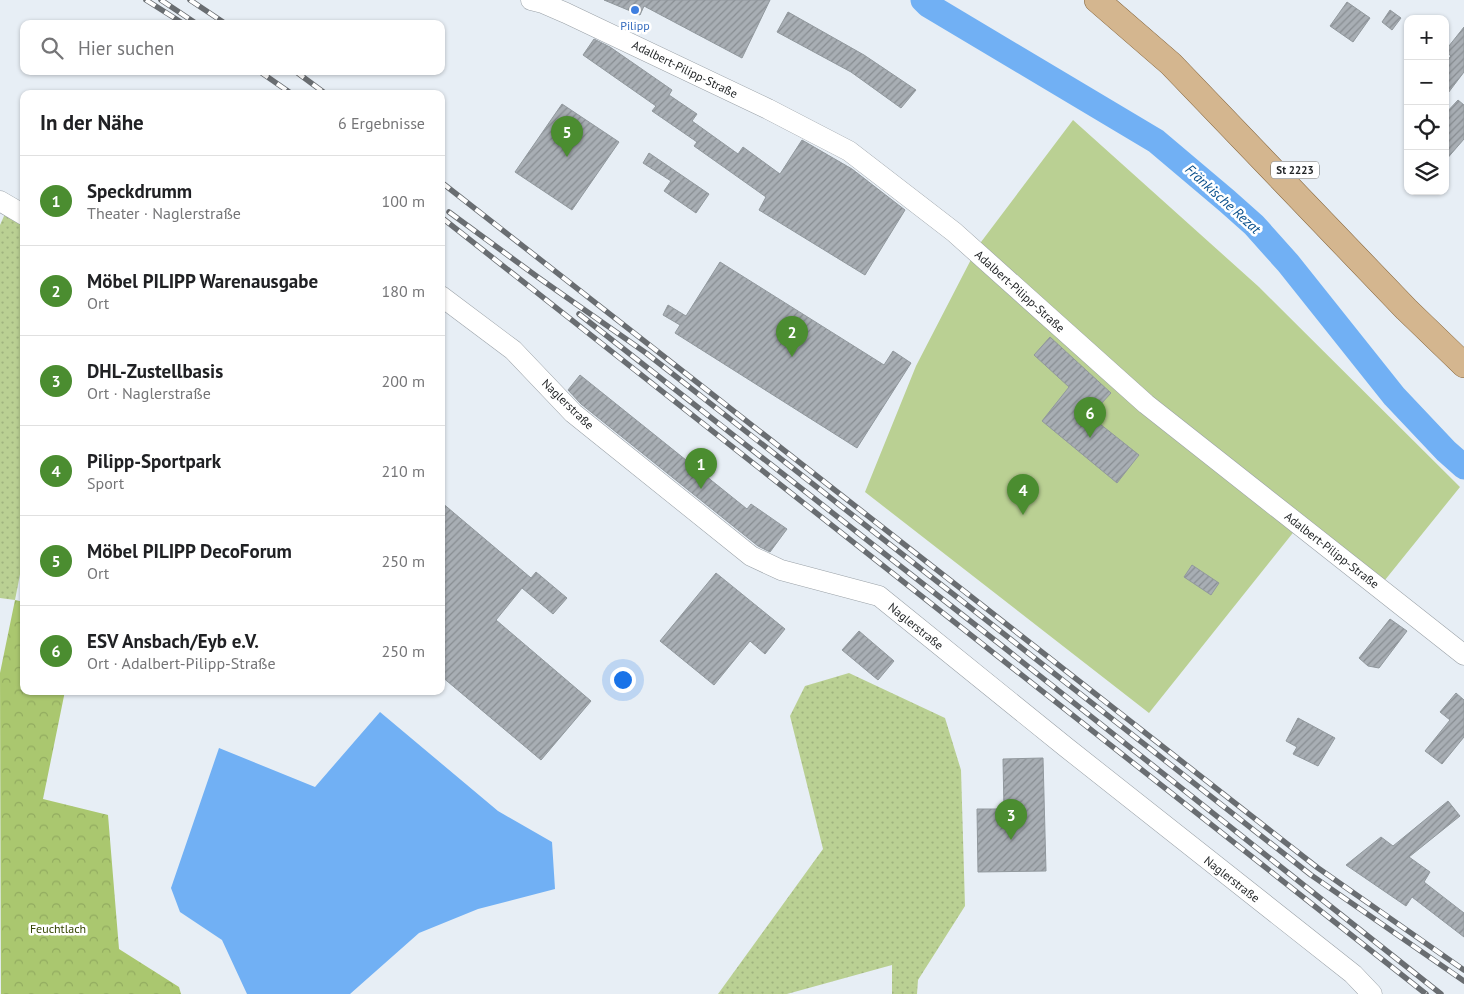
<!DOCTYPE html>
<html lang="de">
<head>
<meta charset="utf-8">
<style>
	body { margin:0; font-family:"PT Sans",sans-serif; background:#f2f2f2; color:#202124 }
	.controls { position:absolute; right:15px; top:15px; display:grid; overflow:hidden; border-radius:10px; box-shadow:0 1px 4px #0004 }
	.controls button { width:45px; height:45px; display:grid; place-items:center; padding:0; border:0; border-bottom:1px solid #e0e0e0; background:#fff; color:#202124; font:25px sans-serif }
	.you { position:absolute; left:622px; top:679px; width:18px; height:18px; margin:-12px; border:4px solid #fff; border-radius:50%; background:#1a73e8; box-shadow:0 0 0 8px #1a73e833 }
	.badge { display:grid; place-items:center; width:32px; height:32px; border-radius:50%; background:#4b8d30; color:#fff; font-size:16px; font-weight:700 }
	.pin { position:absolute; translate:-50% -41px; filter:drop-shadow(0 1px 2px #0008) }
	.pin::after { content:''; position:absolute; top:26px; width:18px; height:15px; background:inherit; clip-path:polygon(0 0,100% 0,50% 100%) }
	.list { margin:0; padding:0; list-style:none }
	h2 { display:flex; justify-content:space-between; align-items:center; height:65px; margin:0; padding:0 20px; font-size:21px }
	h2 small { font-size:16px; font-weight:400; color:#757577 }
	.list li { display:grid; grid-template-columns:32px 1fr auto; gap:15px; align-items:center; box-sizing:border-box; height:90px; padding:0 20px; border-top:1px solid #e0e0e0 }
	.list b { display:block; font-size:19px; white-space:nowrap }
	.list p { margin:0; font-size:16px; white-space:nowrap; color:#757577 }
	.list em { font-size:16px; font-style:normal; color:#757577 }
	.icon { flex:none; width:28px; height:28px; fill:none; stroke:currentColor; stroke-width:2; stroke-linecap:round; stroke-linejoin:round }
	.map { position:relative; flex:none; width:1464px; height:994px; overflow:hidden }
	.search { position:absolute; background:#fff; box-shadow:0 1px 4px #0004; left:20px; top:20px; width:425px; height:55px; display:flex; align-items:center; gap:12px; box-sizing:border-box; padding:0 18px; border-radius:10px; color:#757577; font-size:19px }
	.panel { position:absolute; background:#fff; box-shadow:0 1px 4px #0004; left:20px; top:90px; width:425px; height:605px; border-radius:10px }
	.map>svg:first-child { display:block }
	.grass { fill:url(#grass-dots) }
	.forest { fill:url(#forest-crowns) }
	.garden { fill:#bad093 }
	.water { fill:#71b0f4 }
	.lines { fill:none; stroke-linecap:round; stroke-linejoin:round }
	.river { stroke:#71b0f4; stroke-width:25 }
	.building { fill:url(#building-hatch); stroke:#91989d }
	.minor-casing { stroke:#9aa1a7; stroke-width:21 }
	.major-casing { stroke:#826238; stroke-width:26 }
	.minor { stroke:#fff; stroke-width:20 }
	.major { stroke:#d4b68f; stroke-width:25 }
	.rail-casing { stroke:#696d71; stroke-width:5.5 }
	.rail { stroke:#fff; stroke-width:4; stroke-dasharray:11; stroke-linecap:butt }
	.shop-dot { fill:#3f7fe0; stroke:#fff; stroke-width:2 }
	.labels { text-anchor:middle; dominant-baseline:central; stroke-width:5; stroke-linejoin:round; paint-order:stroke }
	.shield { fill:#fff; stroke:#626465; stroke-width:1 }
	.shield-label { font-size:11px; font-weight:bold; fill:#1e2123 }
	.shop-label { font-size:12px; fill:#366cbe; stroke:#fff }
	.street-label { font-size:12px; fill:#1e2123; stroke:#fff }
	.park-label { font-size:12px; fill:#344501; stroke:#fff }
	.water-label { font-size:14px; font-style:italic; fill:#074e8b; stroke:#fff }
</style>
</head>
<body>
<div class="map">
<svg width="1464" height="994" viewBox="0 0 1464 994">
	<defs>
		<pattern id="grass-dots" width="8" height="8" patternUnits="userSpaceOnUse" patternTransform="scale(1.25)"><rect width="8" height="8" fill="#bad093"/><path d="M2 2h.1M6 6h.1" fill="none" stroke="#9fb27e" stroke-width="1.8" stroke-linecap="round"/></pattern>
		<pattern id="forest-crowns" width="20" height="18" patternUnits="userSpaceOnUse" patternTransform="scale(1.25)"><rect width="20" height="18" fill="#aac76f"/><path d="M2 6a3 3 0 1 1 6 0M12 15a3 3 0 1 1 6 0" fill="none" stroke="#92ab60"/></pattern>
		<pattern id="building-hatch" width="6" height="6" patternUnits="userSpaceOnUse" patternTransform="scale(1.25)"><rect width="6" height="6" fill="#a8aeb4"/><path d="M-1 1l2-2M0 6l6-6M5 7l2-2" fill="none" stroke="#888d92"/></pattern>
	</defs>
	<rect width="100%" height="100%" fill="#e7eef5"/>
	<!-- grass -->
	<g class="grass">
		<path d="M12,198L24,205V554L15,600L0,598V225Z"/>
		<path d="M849,673L945,718L961,770L965,906L918,980L917,994H892V965L787,994H718L823,849L790,716L805,686Z"/>
	</g>
	<!-- forest -->
	<path class="forest" d="M15,600L24,602V691H65L43,799L108,815L119,949L179,987L181,994H1L0,673Z"/>
	<!-- garden -->
	<path class="garden" d="M1073,120L1259,287L1460,487L1385,580L1304,519L1149,713L865,492L916,366L978,246Z"/>
	<!-- water -->
	<path class="water" d="M380,712L498,811L552,842L555,889L478,909L419,933L350,994H247L222,940L180,912L171,888L219,748L315,787Z"/>
	<g class="lines">
		<!-- river -->
		<path class="river" d="M923,0L928,5L1156,141L1227,201L1254,225L1288,263L1394,396L1446,451L1464,467"/>
	</g>
	<!-- building -->
	<g class="building">
		<path d="M604,0H770L742,58L644,6L640,15Z"/>
		<path d="M1347,2L1370,18L1353,42L1330,26Z"/>
		<path d="M1390,10L1401,18L1392,30L1382,22Z"/>
		<path d="M788,12L864,55L916,90L901,108L851,72L777,32Z"/>
		<path d="M1464,27V72L1445,97V63L1451,56L1445,51Z"/>
		<path d="M594,39L610,47L672,90L669,95L697,114L692,121L738,154L743,147L780,174L802,140L852,169L905,210L865,275L759,210L766,197L694,146L697,142L652,111L656,106L583,55Z"/>
		<path d="M1458,100L1464,105V139L1445,161V114Z"/>
		<path d="M562,104L619,142L572,210L515,172Z"/>
		<path d="M649,153L709,194L696,213L664,191L671,181L643,163Z"/>
		<path d="M720,262L884,365L893,351L911,363L857,448L675,333L680,325L663,315L668,305L686,316Z"/>
		<path d="M1050,337L1111,393L1090,416L1139,455L1117,483L1042,421L1069,387L1034,355Z"/>
		<path d="M580,375L747,509L751,504L787,529L770,552L758,546L581,404L568,390Z"/>
		<path d="M441,502L531,578L536,572L567,598L553,614L522,588L496,620L591,701L541,760L441,676Z"/>
		<path d="M1192,565L1219,583L1211,595L1184,577Z"/>
		<path d="M716,573L785,629L765,654L750,641L714,685L660,641Z"/>
		<path d="M1390,619L1407,631L1379,668L1368,666L1359,658Z"/>
		<path d="M859,631L894,661L878,680L842,650Z"/>
		<path d="M1456,693L1464,700V737L1442,764L1425,751L1450,720L1440,712Z"/>
		<path d="M1298,718L1335,738L1318,766L1293,754L1297,747L1286,741Z"/>
		<path d="M1043,758L1046,871L978,872L977,809H1004L1003,759Z"/>
		<path d="M1448,801L1460,816L1409,857L1430,872L1424,882L1464,913V937L1412,897L1406,906L1346,865L1381,837L1393,846Z"/>
	</g>
	<g class="lines">
		<!-- minor casing -->
		<g class="minor-casing">
			<g id="minor">
				<path d="M531,0L543,3L566,13L768,109L849,151L954,232L1146,404L1464,655"/>
				<path d="M0,201L24,215"/>
				<path d="M441,296L513,350L573,413L751,556L781,570L879,596L1067,748L1353,974L1372,994"/>
			</g>
		</g>
		<!-- major casing -->
		<g class="major-casing">
			<path id="major" d="M1097,0L1171,64L1406,309L1464,365"/>
		</g>
		<!-- minor -->
		<use href="#minor" class="minor"/>
		<!-- major -->
		<use href="#major" class="major"/>
		<!-- rail casing -->
		<g class="rail-casing">
			<g id="rail">
				<path d="M146,0L184,24"/>
				<path d="M161,0L197,24"/>
				<path d="M190,0L226,24"/>
				<path d="M259,71L292,94"/>
				<path d="M295,71L326,94"/>
				<path d="M441,182L1318,868L1464,970"/>
				<path d="M449,212L539,278L646,353L1311,875L1464,981"/>
				<path d="M441,217L1426,994"/>
				<path d="M579,314L1006,649L1441,994"/>
			</g>
		</g>
		<!-- rail -->
		<use href="#rail" class="rail"/>
	</g>
	<!-- markers -->
	<circle class="shop-dot" cx="635" cy="10" r="5"/>
	<g class="labels">
		<!-- shield labels -->
		<rect class="shield" x="1271" y="161.5" width="48" height="17" rx="4"/>
		<g class="shield-label">
			<text x="1295" y="170">St 2223</text>
		</g>
		<!-- shop labels -->
		<g class="shop-label">
			<text x="635" y="25">Pilipp</text>
		</g>
		<!-- street labels -->
		<g class="street-label">
			<text transform="translate(685 69) rotate(26)">Adalbert-Pilipp-Straße</text>
			<text transform="translate(1020 291) rotate(42)">Adalbert-Pilipp-Straße</text>
			<text transform="translate(568 404) rotate(44)">Naglerstraße</text>
			<text transform="translate(1332 550) rotate(38)">Adalbert-Pilipp-Straße</text>
			<text transform="translate(916 626) rotate(39)">Naglerstraße</text>
			<text transform="translate(1232 879) rotate(38)">Naglerstraße</text>
		</g>
		<!-- park labels -->
		<g class="park-label">
			<text x="58" y="928">Feuchtlach</text>
		</g>
		<!-- water labels -->
		<g class="water-label">
			<text transform="translate(1223 199) rotate(42)">Fränkische Rezat</text>
		</g>
	</g>
</svg>
<div class="controls">
<button>+</button>
<button>−</button>
<button><svg class="icon" aria-label="locate" viewBox="0 0 24 24"><circle cx="12" cy="12" r="6"/><path d="M12 2v4M12 18v4M2 12h4M18 12h4"/></svg></button>
<button><svg class="icon" aria-label="layers" viewBox="0 0 24 24"><path d="M12 4l9 5-9 5-9-5zM3 14l9 5 9-5"/></svg></button>
</div>
<div class="you"></div>
<div class="pin badge" style="left:701px;top:489px">1</div>
<div class="pin badge" style="left:792px;top:357px">2</div>
<div class="pin badge" style="left:1011px;top:840px">3</div>
<div class="pin badge" style="left:1023px;top:515px">4</div>
<div class="pin badge" style="left:567px;top:157px">5</div>
<div class="pin badge" style="left:1090px;top:438px">6</div>
<div class="search"><svg class="icon" aria-label="search" viewBox="0 0 24 24"><circle cx="10" cy="10" r="6"/><path d="M15 15l6 6"/></svg>Hier suchen</div>
<section class="panel">
<h2>In der Nähe<small>6 Ergebnisse</small></h2>
<ul class="list">
<li><span class="badge">1</span><div><b>Speckdrumm</b><p>Theater · Naglerstraße</p></div><em>100 m</em></li>
<li><span class="badge">2</span><div><b>Möbel PILIPP Warenausgabe</b><p>Ort</p></div><em>180 m</em></li>
<li><span class="badge">3</span><div><b>DHL-Zustellbasis</b><p>Ort · Naglerstraße</p></div><em>200 m</em></li>
<li><span class="badge">4</span><div><b>Pilipp-Sportpark</b><p>Sport</p></div><em>210 m</em></li>
<li><span class="badge">5</span><div><b>Möbel PILIPP DecoForum</b><p>Ort</p></div><em>250 m</em></li>
<li><span class="badge">6</span><div><b>ESV Ansbach/Eyb e.V.</b><p>Ort · Adalbert-Pilipp-Straße</p></div><em>250 m</em></li>
</ul>
</section>
</div>
</body>
</html>
